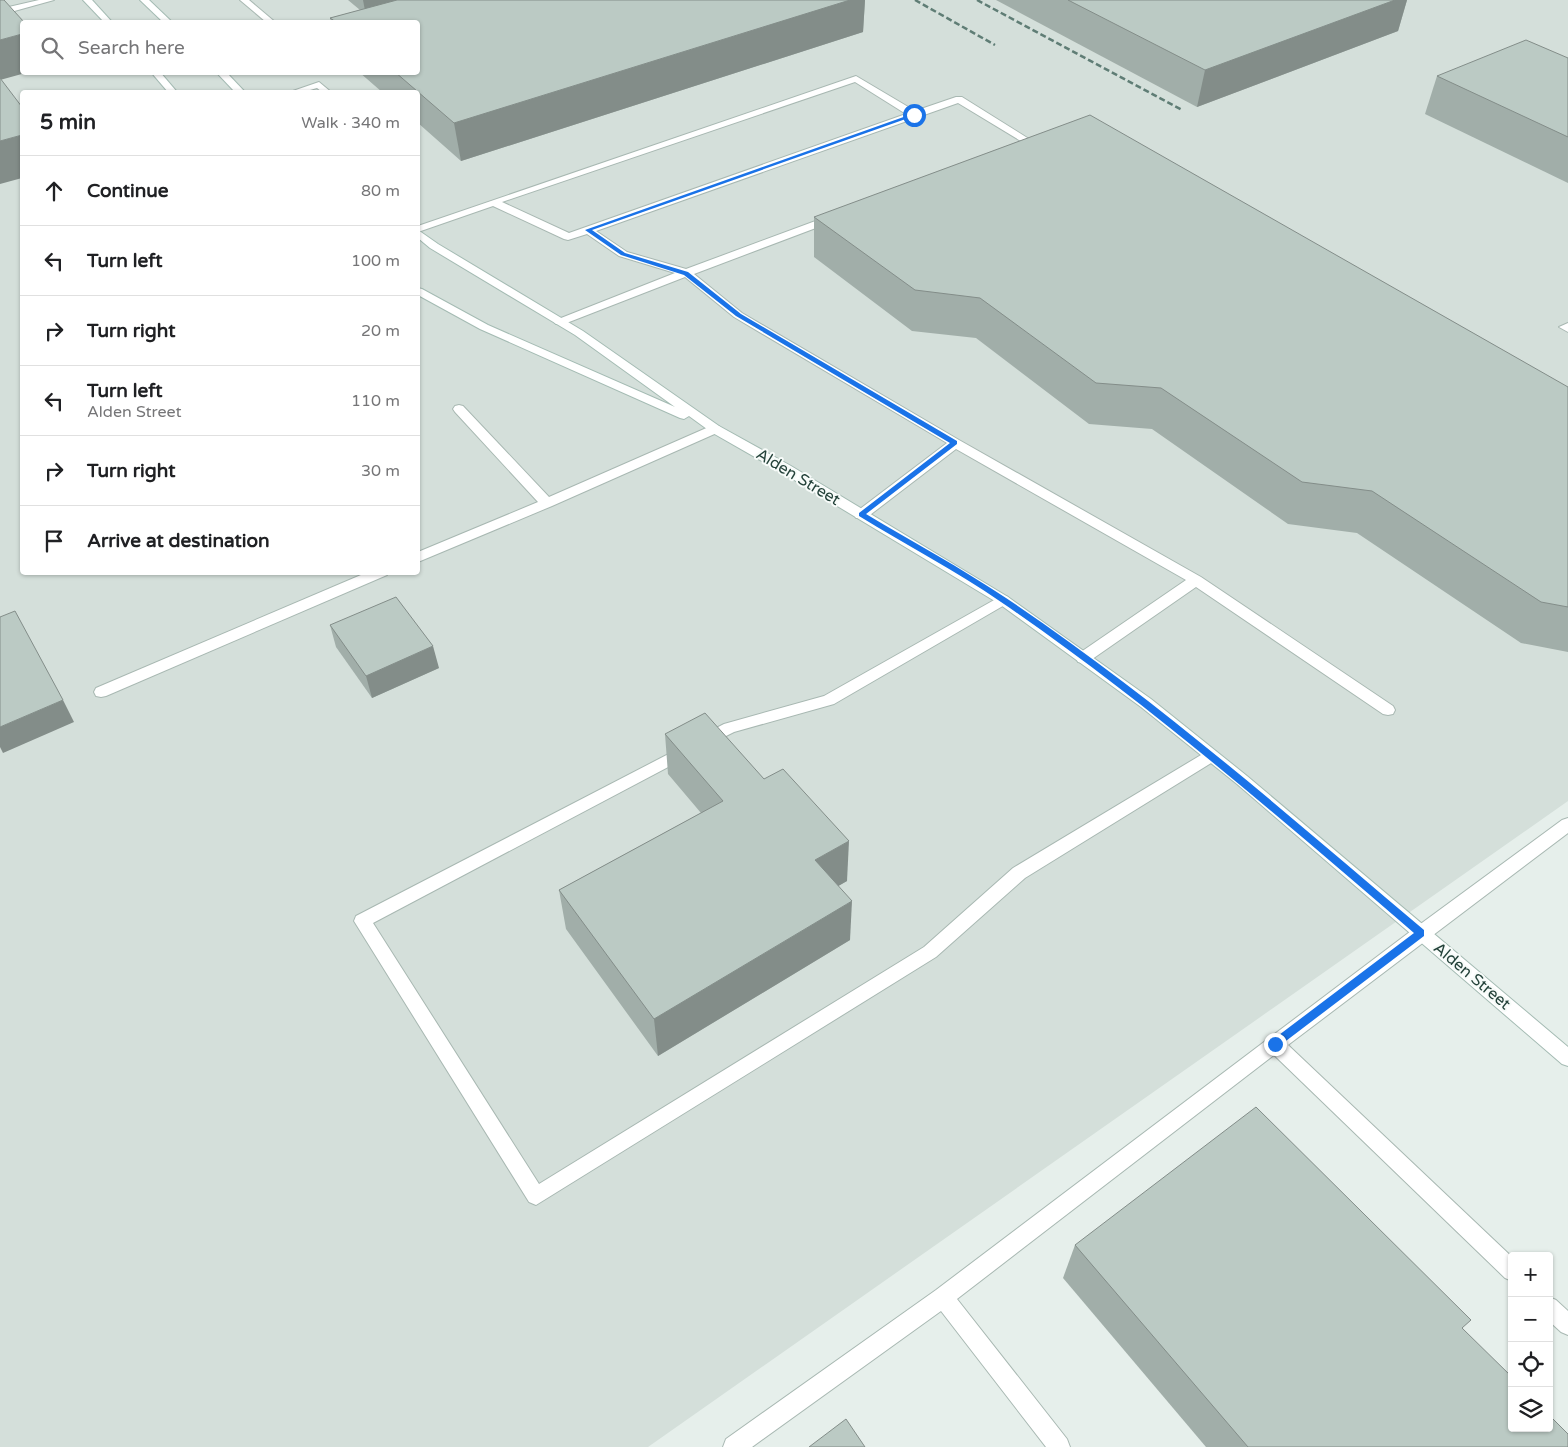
<!DOCTYPE html>
<html lang="en">
<head>
<meta charset="utf-8">
<style>
	body { margin:0; font-family:"Varela Round",sans-serif; background:#f2f2f2; color:#202124 }
	.controls { position:absolute; right:15px; bottom:15px; display:grid; overflow:hidden; border-radius:5px; box-shadow:0 1px 4px #0004 }
	.controls button { width:45px; height:45px; display:grid; place-items:center; padding:0; border:0; border-bottom:1px solid #e0e0e0; background:#fff; color:#202124; font:25px sans-serif }
	.stop { position:absolute; width:15px; height:15px; margin:-11px; border:4px solid #1a73e8; border-radius:50%; background:#fff }
	.stop.end { background:#1a73e8; border-color:#fff; box-shadow:0 1px 5px #0008 }
	.list { margin:0; padding:0; list-style:none }
	h2 { display:flex; justify-content:space-between; align-items:center; height:65px; margin:0; padding:0 20px; font-size:21px }
	h2 small { font-size:16px; font-weight:400; color:#757577 }
	.list li { display:grid; grid-template-columns:32px 1fr auto; gap:15px; align-items:center; box-sizing:border-box; height:70px; padding:0 20px; border-top:1px solid #e0e0e0 }
	.list b { display:block; font-size:19px; white-space:nowrap }
	.list p { margin:0; font-size:16px; white-space:nowrap; color:#757577 }
	.list em { font-size:16px; font-style:normal; color:#757577 }
	.icon { flex:none; width:28px; height:28px; fill:none; stroke:currentColor; stroke-width:2; stroke-linecap:round; stroke-linejoin:round }
	.map { position:relative; flex:none; width:1568px; height:1447px; overflow:hidden }
	.search { position:absolute; background:#fff; box-shadow:0 1px 4px #0004; left:20px; top:20px; width:400px; height:55px; display:flex; align-items:center; gap:12px; box-sizing:border-box; padding:0 18px; border-radius:5px; color:#757577; font-size:19px }
	.panel { position:absolute; background:#fff; box-shadow:0 1px 4px #0004; left:20px; top:90px; width:400px; height:485px; border-radius:5px }
	.map>svg:first-child { display:block }
	.built { fill:#d4dfda; fill-rule:evenodd }
	.lines { fill:none; stroke-linecap:round; stroke-linejoin:round }
	.lane-casing { stroke:#a8b8b2; stroke-width:2 }
	.secondary-casing { stroke:#a4bbb3; stroke-width:2 }
	.lane { fill:#fff; fill-rule:evenodd }
	.secondary { fill:#fff; fill-rule:evenodd }
	.rail { stroke:#5f7d75; stroke-width:2.5; stroke-dasharray:6 3; stroke-linecap:butt }
	.wall { fill:#a1aea9 }
	.shaded-wall { fill:#838d89 }
	.building { fill:#bbcac4; stroke:#838d89 }
	.route { fill:#1a73e8 }
	.labels { text-anchor:middle; dominant-baseline:central; stroke-width:4; stroke-linejoin:round; paint-order:stroke }
	.street-label { font-size:16px; fill:#24423a; stroke:#f7fbf9 }
</style>
</head>
<body>
<div class="map">
<svg width="1568" height="1447" viewBox="0 0 1568 1447">
	<rect width="100%" height="100%" fill="#e6efeb"/>
	<!-- built -->
	<path class="built" d="M0,0H1568V801L648,1447H0ZM22,22H418V72H22ZM22,92H418V572H22Z"/>
	<g class="lines">
		<!-- lane casing -->
		<g class="lane-casing">
			<g id="lane">
				<path d="M39,0H54L0,15V9Z"/>
				<path d="M240,0H249L275,22H266Z"/>
				<path d="M856,76L915,111L956,97H962L1037,144L1023,150H1017V146L1024,143L958,103L596,231L627,252L686,269L829,216H837L838,218L837,220L694,274L742,313L959,440L1201,577L1393,706L1395,710L1393,714L1388,715L1383,714L1196,587L1088,662L1083,663L1078,662L1076,658L1078,654L1186,580L956,449L866,518H856L854,515L856,512L947,443L734,317L685,277L564,324H556L554,322L556,320L675,273L619,256L587,234L568,240L564,239L493,206L418,232V226ZM855,82L906,114L569,233L502,202Z"/>
				<path d="M319,82L331,92H322L317,88L303,92H290Z"/>
				<path d="M1568,323V332L1559,327Z"/>
				<path d="M459,405L463,406L549,497L711,426H719L721,429L719,432L552,506L418,562V552L538,502L455,412L453,409L455,406Z"/>
				<path d="M368,572H389L387,575L106,696L101,697L96,696L94,692L96,688Z"/>
				<path d="M1003,595L1008,597L1010,600L1008,603L834,704L734,732L704,747L699,745L696,741L699,737L724,724L824,696Z"/>
				<path d="M684,746L689,748L692,752L689,756L373,923L539,1184L924,947L1013,868L1206,752L1211,750L1216,752L1219,756L1216,760L1025,878L936,957L536,1205L529,1202L354,921L356,916Z"/>
				<path d="M1568,818V833L1288,1045L1512,1257V1281L1505,1278L1274,1055L957,1299L1067,1439L1070,1447H1046L941,1311L752,1447H723L726,1439L936,1290L1415,928L1562,820Z"/>
				<path d="M1549,1297L1556,1300L1568,1311V1335L1561,1332L1549,1321Z"/>
			</g>
		</g>
		<!-- secondary casing -->
		<g class="secondary-casing">
			<g id="secondary">
				<path d="M83,0H92L112,22H104Z"/>
				<path d="M140,0H149L172,22H163Z"/>
				<path d="M151,72H160L177,92H168Z"/>
				<path d="M216,72H226L245,92H235Z"/>
				<path d="M418,230L438,244L583,331L719,426L791,466L1008,597L1151,699L1247,776L1568,1047V1066L1562,1064L1237,784L1141,707L998,603L781,472L711,432L689,416L684,419L680,418L480,329L418,295V288L422,289L488,325L675,407L575,335L430,248L418,238Z"/>
			</g>
		</g>
		<!-- lane -->
		<use href="#lane" class="lane"/>
		<!-- secondary -->
		<use href="#secondary" class="secondary"/>
		<!-- rail -->
		<g class="rail">
			<path d="M915,0L995,45"/>
			<path d="M977,0L1182,110"/>
		</g>
	</g>
	<!-- wall -->
	<g class="wall">
		<path d="M348,0H865L863,32L461,161L418,123V92H382L359,72H418V22H331L330,18L360,10Z"/>
		<path d="M996,0H1407L1398,31L1197,107Z"/>
		<path d="M1568,58V183L1425,114L1437,76Z"/>
		<path d="M814,217L1568,387V652L1521,643L1357,533L1288,524L1152,429L1089,424L976,338L912,331L814,257Z"/>
		<path d="M330,625L439,668L372,698L336,647Z"/>
		<path d="M665,734L847,881L838,886L850,940L658,1056L566,929L559,890L701,813L668,774Z"/>
		<path d="M1075,1245L1463,1329L1568,1447H1206L1063,1278Z"/>
	</g>
	<!-- shaded-wall -->
	<g class="shaded-wall">
		<path d="M363,0H424L366,16Z"/>
		<path d="M850,0H865L863,32L461,161L454,123Z"/>
		<path d="M1395,0H1407L1398,31L1197,107L1205,70Z"/>
		<path d="M22,34V72H29L0,80V40Z"/>
		<path d="M22,135V178L0,184V141Z"/>
		<path d="M433,646L439,668L372,698L366,676Z"/>
		<path d="M63,700L74,722L3,753L0,747V727Z"/>
		<path d="M849,841L847,881L814,900L815,860Z"/>
		<path d="M852,901L850,940L658,1056L654,1019Z"/>
	</g>
	<!-- building -->
	<g class="building">
		<path d="M0,0H4L24,22H22V34L0,40Z"/>
		<path d="M397,0H850L454,123L395,72H418V22H336L330,18Z"/>
		<path d="M1068,0H1395L1205,70Z"/>
		<path d="M1526,40L1568,58V137L1437,76Z"/>
		<path d="M0,78L22,107V135L0,141Z"/>
		<path d="M1090,115L1568,387V607L1541,602L1372,491L1302,482L1161,388L1096,383L980,298L915,290L814,217Z"/>
		<path d="M396,597L433,646L366,676L330,625Z"/>
		<path d="M15,611L63,700L0,727V617Z"/>
		<path d="M705,713L764,779L783,769L849,841L815,860L852,901L654,1019L559,890L723,801L665,734Z"/>
		<path d="M1256,1107L1471,1320L1462,1328L1512,1377V1428H1549V1415L1568,1434V1447H1248L1075,1245Z"/>
		<path d="M846,1419L865,1447H809Z"/>
	</g>
	<!-- route -->
	<path class="route" d="M912,114L917,115L592,230L625,253L688,272L741,314L957,441V444L866,514C913,542 961,568 1006,598C1154,697 1288,815 1424,930V936L1278,1047H1271V1041L1414,933C1280,818 1147,702 1001,602C956,571 906,545 859,516V513L950,443L736,316L684,275L621,255L585,230Z"/>
	<g class="labels">
		<!-- street labels -->
		<g class="street-label">
			<text transform="translate(798 477) rotate(31)">Alden Street</text>
			<text transform="translate(1472 976) rotate(40)">Alden Street</text>
		</g>
	</g>
</svg>
<div class="controls">
<button>+</button>
<button>−</button>
<button><svg class="icon" aria-label="locate" viewBox="0 0 24 24"><circle cx="12" cy="12" r="6"/><path d="M12 2v4M12 18v4M2 12h4M18 12h4"/></svg></button>
<button><svg class="icon" aria-label="layers" viewBox="0 0 24 24"><path d="M12 4l9 5-9 5-9-5zM3 14l9 5 9-5"/></svg></button>
</div>
<div class="stop" style="left:914px;top:115px"></div>
<div class="stop end" style="left:1275px;top:1044px"></div>
<div class="search"><svg class="icon" aria-label="search" viewBox="0 0 24 24"><circle cx="10" cy="10" r="6"/><path d="M15 15l6 6"/></svg>Search here</div>
<section class="panel">
<h2>5 min<small>Walk · 340 m</small></h2>
<ul class="list">
<li><svg class="icon" aria-label="ahead" viewBox="0 0 24 24"><path d="M12 20V5M6 11l6-6 6 6"/></svg><div><b>Continue</b></div><em>80 m</em></li>
<li><svg class="icon" aria-label="left" viewBox="0 0 24 24"><path d="M17 20v-9H6M10 6l-5 5 5 5"/></svg><div><b>Turn left</b></div><em>100 m</em></li>
<li><svg class="icon" aria-label="right" viewBox="0 0 24 24"><path d="M7 20v-9h11M14 6l5 5-5 5"/></svg><div><b>Turn right</b></div><em>20 m</em></li>
<li><svg class="icon" aria-label="left" viewBox="0 0 24 24"><path d="M17 20v-9H6M10 6l-5 5 5 5"/></svg><div><b>Turn left</b><p>Alden Street</p></div><em>110 m</em></li>
<li><svg class="icon" aria-label="right" viewBox="0 0 24 24"><path d="M7 20v-9h11M14 6l5 5-5 5"/></svg><div><b>Turn right</b></div><em>30 m</em></li>
<li><svg class="icon" aria-label="arrive" viewBox="0 0 24 24"><path d="M6 21V4h12l-3 4 3 4H6"/></svg><div><b>Arrive at destination</b></div></li>
</ul>
</section>
</div>
</body>
</html>
